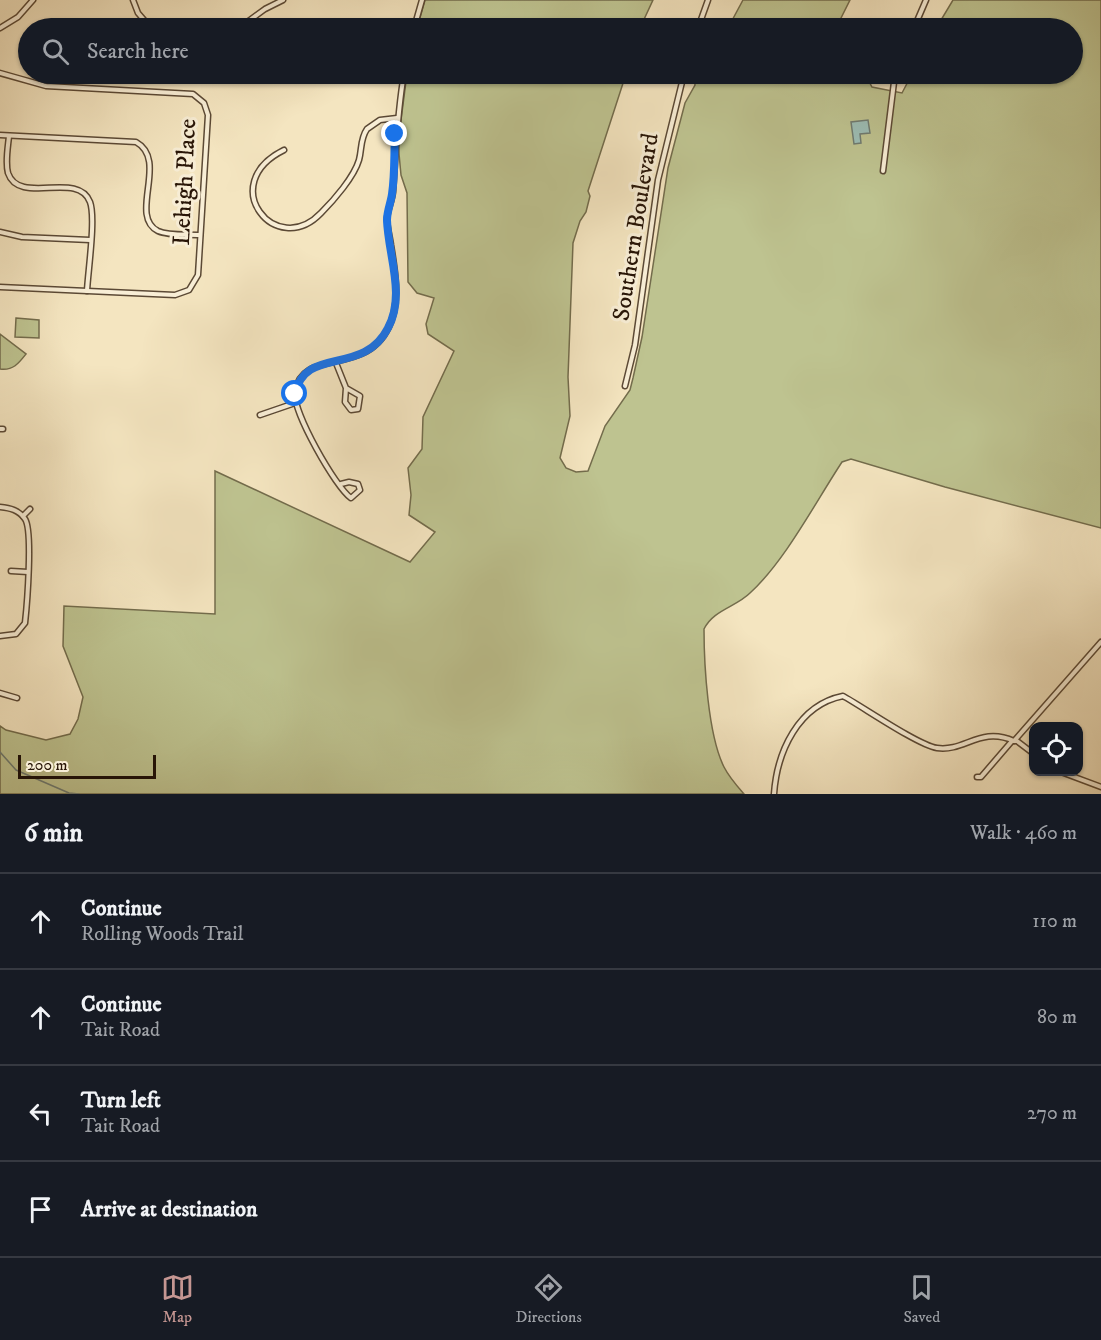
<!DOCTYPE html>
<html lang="en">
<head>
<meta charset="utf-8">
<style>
	body { margin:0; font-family:"IM FELL DW Pica",serif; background:#20242c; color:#f1f3f6 }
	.controls { position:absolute; right:18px; bottom:18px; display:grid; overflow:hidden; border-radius:12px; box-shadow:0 2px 4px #0004 }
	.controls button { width:54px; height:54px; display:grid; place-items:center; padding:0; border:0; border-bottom:2px solid #363941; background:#171b24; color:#f1f3f6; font:30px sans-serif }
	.scale { position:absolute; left:18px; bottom:15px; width:138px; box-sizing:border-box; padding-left:6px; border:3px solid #281507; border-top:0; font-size:16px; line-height:21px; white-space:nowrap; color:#281507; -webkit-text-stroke:4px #f8eed6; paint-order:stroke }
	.stop { position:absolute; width:18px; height:18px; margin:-14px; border:4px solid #1a73e8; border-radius:50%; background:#fff }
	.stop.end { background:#1a73e8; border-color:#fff; box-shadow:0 2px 6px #0008 }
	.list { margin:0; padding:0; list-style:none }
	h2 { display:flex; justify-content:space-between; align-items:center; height:78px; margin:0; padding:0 24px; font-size:26px }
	h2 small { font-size:20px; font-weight:400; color:#9ea1a6 }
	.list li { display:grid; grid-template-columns:39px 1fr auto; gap:18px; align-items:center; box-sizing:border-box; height:96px; padding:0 24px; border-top:2px solid #363941 }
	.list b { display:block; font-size:22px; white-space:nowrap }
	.list p { margin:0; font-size:20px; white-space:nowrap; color:#9ea1a6 }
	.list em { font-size:20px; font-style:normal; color:#9ea1a6 }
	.icon { flex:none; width:33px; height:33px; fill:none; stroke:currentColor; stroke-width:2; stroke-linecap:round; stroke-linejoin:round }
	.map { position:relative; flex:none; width:1101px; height:794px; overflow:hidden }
	.search { position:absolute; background:#171b24; box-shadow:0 2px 4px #0004; left:18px; right:18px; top:18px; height:66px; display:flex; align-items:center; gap:15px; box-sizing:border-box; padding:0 21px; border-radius:33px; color:#9ea1a6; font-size:22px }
	.sheet { height:462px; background:#171b24 }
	nav { display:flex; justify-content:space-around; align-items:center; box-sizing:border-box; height:84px; border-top:2px solid #363941; background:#171b24; font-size:16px; color:#9ea1a6 }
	nav a { display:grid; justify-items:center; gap:3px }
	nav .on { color:#c59692 }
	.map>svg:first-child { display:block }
	.green { fill:#bec390; stroke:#736c4c; stroke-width:1.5 }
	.water { fill:#9cbeb6; stroke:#6e7a70; stroke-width:1.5 }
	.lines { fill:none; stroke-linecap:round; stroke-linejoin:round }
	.stream { stroke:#6e7a70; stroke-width:1.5 }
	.street-casing { stroke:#5b4935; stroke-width:7 }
	.street { stroke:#f8eed6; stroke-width:4 }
	.route { stroke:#1a73e8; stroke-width:8 }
	.labels { text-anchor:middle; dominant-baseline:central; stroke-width:6; stroke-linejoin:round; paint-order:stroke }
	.street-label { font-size:24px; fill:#281507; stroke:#f8eed6 }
</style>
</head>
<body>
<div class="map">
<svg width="1101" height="794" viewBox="0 0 1101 794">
	<rect width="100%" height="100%" fill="#f4e5c0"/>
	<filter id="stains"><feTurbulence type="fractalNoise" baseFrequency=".00333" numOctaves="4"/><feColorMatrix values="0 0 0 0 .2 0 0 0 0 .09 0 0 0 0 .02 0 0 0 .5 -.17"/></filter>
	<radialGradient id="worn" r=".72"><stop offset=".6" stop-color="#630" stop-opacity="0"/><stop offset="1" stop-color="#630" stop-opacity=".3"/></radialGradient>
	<!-- green -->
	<g class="green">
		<path d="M425,0H653L640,28H417Z"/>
		<path d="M743,0H850L836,28H728Z"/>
		<path d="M953,0H1101V528L945,487L851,459L842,462C815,503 785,561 750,593C736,607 713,610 704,629C704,665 708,735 724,767C729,777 737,786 744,794H0V726L6,730L46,740L70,734L78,719L83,697L63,646L64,606L215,614V471L410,562L435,532L409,515L411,495L408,468L422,449L423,417L454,351L428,334L426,324L434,298L417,293L408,282L407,193L401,175L398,143L407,74H626L588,191L590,196L586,212L580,221L573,243L568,377L570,416L560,458L566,468L576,472L588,471L605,426L630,390L633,378L642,337L668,168L685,103L695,85L694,74H865L872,87L902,93L912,74H1072V28H940L941,20Z"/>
		<path d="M16,318L39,320V338L15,337Z"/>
		<path d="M0,334L26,354C19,363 13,371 0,369Z"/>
	</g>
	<!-- water -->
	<path class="water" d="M868,120L870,133L860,134L861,143L854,144L851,122Z"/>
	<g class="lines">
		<!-- stream -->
		<path class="stream" d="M0,752L16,770L69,793L79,794"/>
		<!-- street casing -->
		<g class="street-casing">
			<g id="street">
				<path d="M133,0L138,13L151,28"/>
				<path d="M0,28L18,17L33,0"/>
				<path d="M239,28L265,9L283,0"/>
				<path d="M414,28L422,0"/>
				<path d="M698,28L708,0"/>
				<path d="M914,28L926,0"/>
				<path d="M0,73L46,86L193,94L204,103L208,115L198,275L189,290L175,295L0,287"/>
				<path d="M0,135L136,142C169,160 128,216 158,231C169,236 187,234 200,235"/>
				<path d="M9,136C8,147 5,162 8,173C19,206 78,170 90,202C96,218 88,271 87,291"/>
				<path d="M284,150C215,184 276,260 321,213C334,200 354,177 359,160C362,149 360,139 367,129L380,120L397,118"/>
				<path d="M883,171L895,74"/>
				<path d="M0,232L22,237L90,240"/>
				<path d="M336,363L346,388L345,402L351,410L358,409L360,396L346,388"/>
				<path d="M625,386L635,345L658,180L684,74"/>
				<path d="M260,415L295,403"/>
				<path d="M0,429H3"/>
				<path d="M341,484L349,482L358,484L360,490L351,498C336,488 292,411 295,392C302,345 369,380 391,322C400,299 395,269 391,245C390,237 387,227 387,218C388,209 392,201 393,192C396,152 397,113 404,74"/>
				<path d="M0,507C10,508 19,510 25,519C33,531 27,605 25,623L16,634L0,636"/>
				<path d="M23,516L30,509"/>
				<path d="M11,571L28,572"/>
				<path d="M0,693L17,698"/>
				<path d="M1061,772L1101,787"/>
				<path d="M977,777H981L1012,741H1017L1034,754"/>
				<path d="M774,794C777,752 798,705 843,696C863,707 918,745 937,748C965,752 980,726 1014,741L1101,642"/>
			</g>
		</g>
		<!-- street -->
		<use href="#street" class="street"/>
	</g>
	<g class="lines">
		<!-- route -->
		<path class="route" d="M295,394C305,345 363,377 388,328C406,295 388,255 387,220C387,211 391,202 392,194C395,174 394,154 395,134"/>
	</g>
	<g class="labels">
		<!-- street labels -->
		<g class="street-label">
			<text transform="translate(185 182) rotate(-87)">Lehigh Place</text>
			<text transform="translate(636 227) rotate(-81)">Southern Boulevard</text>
		</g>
	</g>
	<rect width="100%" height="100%" filter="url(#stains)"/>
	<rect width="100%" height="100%" fill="url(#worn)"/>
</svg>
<div class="controls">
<button><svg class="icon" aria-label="locate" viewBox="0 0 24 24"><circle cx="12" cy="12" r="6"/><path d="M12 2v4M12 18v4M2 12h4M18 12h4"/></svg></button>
</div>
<div class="scale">200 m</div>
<div class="stop" style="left:295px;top:394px"></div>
<div class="stop end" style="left:395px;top:134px"></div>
<div class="search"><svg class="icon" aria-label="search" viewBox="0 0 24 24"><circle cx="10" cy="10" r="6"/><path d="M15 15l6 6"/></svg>Search here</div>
</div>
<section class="sheet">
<h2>6 min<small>Walk · 460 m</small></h2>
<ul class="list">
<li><svg class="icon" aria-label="ahead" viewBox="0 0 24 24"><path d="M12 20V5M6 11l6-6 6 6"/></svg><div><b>Continue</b><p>Rolling Woods Trail</p></div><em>110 m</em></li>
<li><svg class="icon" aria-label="ahead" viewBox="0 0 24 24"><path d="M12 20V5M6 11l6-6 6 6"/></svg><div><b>Continue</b><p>Tait Road</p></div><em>80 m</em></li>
<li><svg class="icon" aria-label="left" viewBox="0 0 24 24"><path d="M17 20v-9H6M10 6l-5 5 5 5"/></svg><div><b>Turn left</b><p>Tait Road</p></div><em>270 m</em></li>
<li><svg class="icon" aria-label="arrive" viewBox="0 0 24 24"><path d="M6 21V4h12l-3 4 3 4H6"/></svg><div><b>Arrive at destination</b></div></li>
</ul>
</section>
<nav>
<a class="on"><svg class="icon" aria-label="map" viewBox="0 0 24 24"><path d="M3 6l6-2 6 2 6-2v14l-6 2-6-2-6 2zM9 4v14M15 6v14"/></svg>Map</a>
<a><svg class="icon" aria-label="directions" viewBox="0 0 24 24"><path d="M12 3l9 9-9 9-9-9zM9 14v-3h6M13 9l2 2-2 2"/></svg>Directions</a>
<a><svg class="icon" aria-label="saved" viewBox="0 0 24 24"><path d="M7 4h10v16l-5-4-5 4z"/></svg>Saved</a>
</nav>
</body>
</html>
